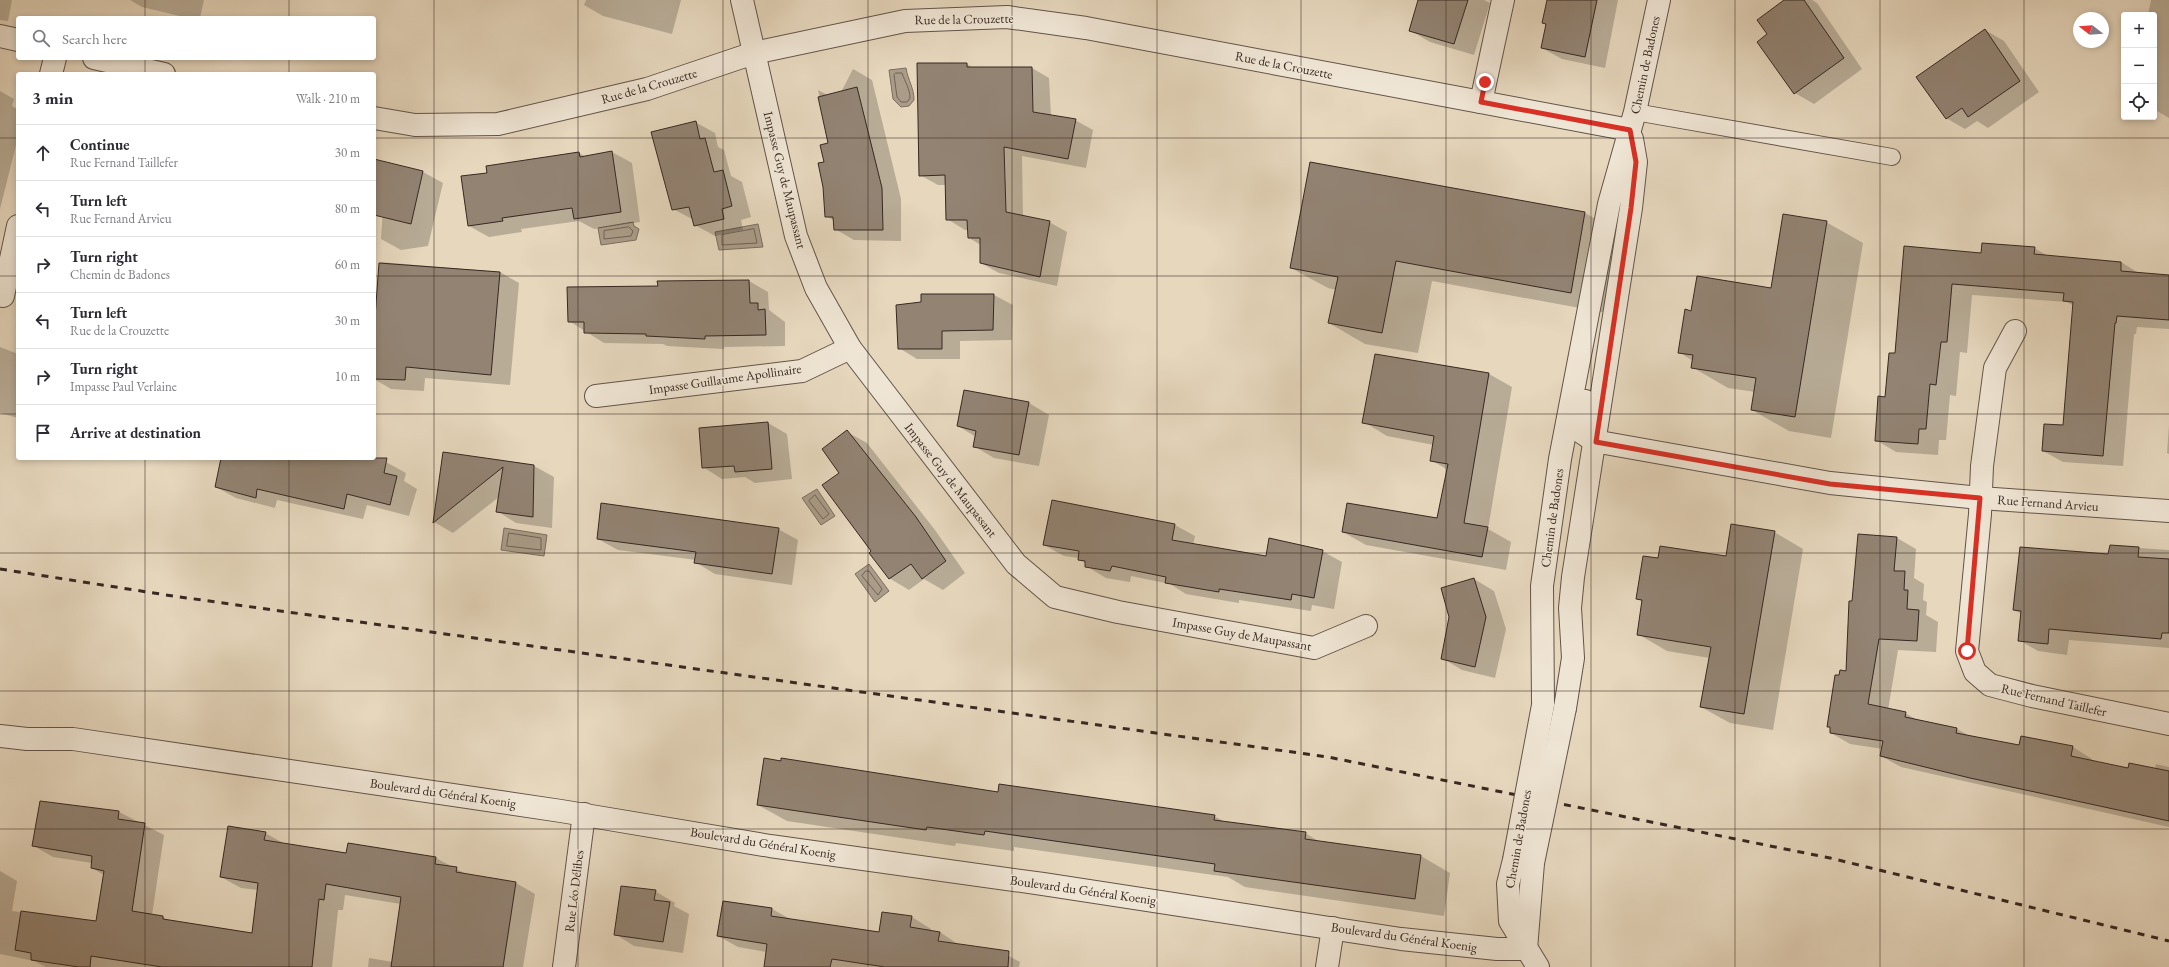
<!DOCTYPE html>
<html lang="en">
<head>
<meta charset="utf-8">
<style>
	body { margin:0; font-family:"EB Garamond",serif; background:#f2f2f3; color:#2b2b33 }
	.controls { position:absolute; right:12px; top:12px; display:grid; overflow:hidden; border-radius:4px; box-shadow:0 2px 6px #0003 }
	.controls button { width:36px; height:36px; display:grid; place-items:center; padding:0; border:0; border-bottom:1px solid #e1e1e2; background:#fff; color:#2b2b33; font:20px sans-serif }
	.compass { position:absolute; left:2073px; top:12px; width:36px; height:36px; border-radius:50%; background:#fff; box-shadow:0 2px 6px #0003; rotate:287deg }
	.stop { position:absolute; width:12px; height:12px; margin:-9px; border:3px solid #d93025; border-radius:50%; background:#fff }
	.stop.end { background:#d93025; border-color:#fff; box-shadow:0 1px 4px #0008 }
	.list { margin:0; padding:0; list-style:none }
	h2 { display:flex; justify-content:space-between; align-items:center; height:52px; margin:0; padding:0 16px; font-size:17px }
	h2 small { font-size:13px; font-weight:400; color:#7c7c81 }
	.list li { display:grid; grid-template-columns:26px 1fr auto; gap:12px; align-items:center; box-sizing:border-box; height:56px; padding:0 16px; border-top:1px solid #e1e1e2 }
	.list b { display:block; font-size:15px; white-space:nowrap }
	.list p { margin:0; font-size:13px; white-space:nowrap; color:#7c7c81 }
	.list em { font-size:13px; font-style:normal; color:#7c7c81 }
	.icon { flex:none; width:22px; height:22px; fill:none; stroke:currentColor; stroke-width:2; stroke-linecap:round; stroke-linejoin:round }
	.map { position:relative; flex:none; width:2169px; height:967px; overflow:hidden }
	.search { position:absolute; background:#fff; box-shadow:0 2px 6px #0003; left:16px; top:16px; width:360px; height:44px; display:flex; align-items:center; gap:10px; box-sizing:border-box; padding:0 14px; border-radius:4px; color:#7c7c81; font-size:15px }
	.panel { position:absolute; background:#fff; box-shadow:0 2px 6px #0003; left:16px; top:72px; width:360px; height:388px; border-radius:4px }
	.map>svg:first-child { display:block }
	.water { fill:#aa9c88; stroke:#7c6e5f }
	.shadow { fill:#0003 }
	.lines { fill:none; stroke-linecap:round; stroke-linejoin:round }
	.shore { stroke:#706255; stroke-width:1 }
	.building { fill:#928373; stroke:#372822 }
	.lane-casing { stroke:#635449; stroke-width:18 }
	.street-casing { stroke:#635449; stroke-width:24 }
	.lane { stroke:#efe5d4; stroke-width:16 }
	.street { stroke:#efe5d4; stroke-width:22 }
	.rail { stroke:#372822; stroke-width:3; stroke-dasharray:7 7; stroke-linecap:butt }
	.street-bridge-casing { stroke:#635449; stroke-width:24; stroke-linecap:butt }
	.street-bridge { stroke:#efe5d4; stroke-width:22 }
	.route { stroke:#d93025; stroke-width:5 }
	.grid { fill:none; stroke:#372822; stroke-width:1; stroke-opacity:0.55 }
	.labels { text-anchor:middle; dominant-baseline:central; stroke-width:3; stroke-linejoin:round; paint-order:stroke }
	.street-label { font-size:13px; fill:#372822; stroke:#efe5d4 }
</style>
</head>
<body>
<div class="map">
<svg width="2169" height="967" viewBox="0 0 2169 967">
	<rect width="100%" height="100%" fill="#e6d7bd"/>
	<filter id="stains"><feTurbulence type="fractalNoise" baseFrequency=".005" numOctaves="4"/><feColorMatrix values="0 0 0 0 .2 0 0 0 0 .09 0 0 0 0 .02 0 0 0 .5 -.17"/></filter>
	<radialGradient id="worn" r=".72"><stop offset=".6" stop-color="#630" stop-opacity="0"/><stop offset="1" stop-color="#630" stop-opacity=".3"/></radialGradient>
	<!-- water -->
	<g class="water">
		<path d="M906,68C908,80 914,88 914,100L909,106L901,107L893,99L889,70Z"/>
		<path d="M633,222L634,226L639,229L636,240L601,245L598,228Z"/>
		<path d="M758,224L763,247L719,250L715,232Z"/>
		<path d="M817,489L835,516L821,525L802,498Z"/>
		<path d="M504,528L547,535L544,556L501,550Z"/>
		<path d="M869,564L889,591L875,602L855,574Z"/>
	</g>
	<!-- shadow -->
	<g class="shadow">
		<path d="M0,0H12L8,21L0,20Z"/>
		<path d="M130,0H204L200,18H188L142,7Z"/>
		<path d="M586,0H681L672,34L603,16L584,5Z"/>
		<path d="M1419,0H1484L1490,3L1474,55L1430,42L1410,30Z"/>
		<path d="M1548,0H1618L1605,68L1562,59L1542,48L1546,24L1543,23Z"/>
		<path d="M1786,0H1812L1817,3L1862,69L1814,104L1795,93L1768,35Z"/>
		<path d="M2151,0H2169V118L2154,109V15H2148Z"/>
		<path d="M1985,30L2004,41L2039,92L1988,128L1977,121L1965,129L1946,118Z"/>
		<path d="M967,64L973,68H1032L1049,78L1051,116L1075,120L1093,130L1086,168L1022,156L1023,217L1049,222L1067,232L1057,286L999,273L981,263V245L969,238L968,230H965L947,219L946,185H938L920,175Z"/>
		<path d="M853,69L872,80L901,199V241L854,240L835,229V221L826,216L825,162L829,144L818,90L837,100Z"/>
		<path d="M0,91L14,99L12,106L18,110V137L0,209Z"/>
		<path d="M695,122L715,133L718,147L724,150L731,176L742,182L751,217L741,220L743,230L715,236L695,225L694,220L673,209Z"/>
		<path d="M612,152L632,163L640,222L594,229L579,221L521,229L522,232L489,237L469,226L462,177L488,174L487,167L579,153L586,157Z"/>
		<path d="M386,163L423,172L443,183L428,246L401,250L381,239Z"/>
		<path d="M1311,163L1585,213L1621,233L1607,313L1432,281L1418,353L1365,344L1329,323L1336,290L1328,288L1291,268Z"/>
		<path d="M1826,222L1863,243L1831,438L1789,431L1752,410L1755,392L1728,388L1692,367L1693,361L1679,352L1692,312L1772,289Z"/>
		<path d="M1905,247L1982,254L2034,248L2050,257L2121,262L2140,274L2169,276V329L2137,327L2136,334H2134L2123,466L2063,462L2043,451L2064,426L2074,306L2067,302L1972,295L1967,353L1960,352L1956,396L1950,395L1946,440H1939L1938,455L1896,452L1876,440L1896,354Z"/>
		<path d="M380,262L500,272L519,283L510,385L425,378L424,391L391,389L374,379V336Z"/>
		<path d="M749,281L768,292L769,310L785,322V346L724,347V349L667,346L663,344L604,343L569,321Z"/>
		<path d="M922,295H994L1013,305L1012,340L960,341V359H917L899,348L922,303Z"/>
		<path d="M0,347L18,354V418L0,413Z"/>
		<path d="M1376,355L1489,374L1512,387L1488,529L1511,542L1506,570L1366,545L1343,532L1438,520L1448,470L1431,460L1434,445L1387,436L1364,422Z"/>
		<path d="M1029,403L1049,415L1039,466L994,458L974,446L976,437L958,426Z"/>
		<path d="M768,423L787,434L792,479L755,483L745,477L722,479L703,467Z"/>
		<path d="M2169,425V454L2167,453Z"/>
		<path d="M847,432L867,443L935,530L965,573L943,590L924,579L909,590L889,578L873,551L840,473Z"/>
		<path d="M444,453L534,466L554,477L552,528L516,523L497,511L499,497L453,533L434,522Z"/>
		<path d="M222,458H370L386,462L406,473L404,481L417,489L409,516L367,505L363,519L277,500L275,508L236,498L216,487Z"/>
		<path d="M1053,502L1175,525L1195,536L1193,545L1266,557L1322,551L1342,562L1334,609L1312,605L1311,611L1239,600V603L1186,594L1170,584L1131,576L1130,582L1106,578L1086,566V564L1079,558L1064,556L1044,545Z"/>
		<path d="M778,529L798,540L792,585L715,574L695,562L696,560L618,550L598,539Z"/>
		<path d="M1774,532L1803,549L1773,730L1730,723L1701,707L1710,658L1667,651L1638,634L1643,602L1637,599L1659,559L1726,558Z"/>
		<path d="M1897,538L1916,549L1914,578L1924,584L1923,600L1927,602L1926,615L1938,622L1936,652L1898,650L1888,710L1905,713L1919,721L1957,729L1970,736L2020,747L2022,737L2073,747L2092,759V762L2129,769H2155L2156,764L2169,767V827L1901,767L1881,756L1883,749L1850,744L1831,733V728L1828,726L1840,676L1847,672L1853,602Z"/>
		<path d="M2110,546L2169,550V648L2069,640L2067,655L2038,651L2019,640L2022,614L2014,610L2109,555Z"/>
		<path d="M1474,579L1494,591L1506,629L1495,678L1462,670L1442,658Z"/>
		<path d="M999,793L1214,816L1225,822L1305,833L1320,842L1421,856L1450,873L1444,916L1245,887L1228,877L1014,847V851L956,843L955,846L787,821L758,805Z"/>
		<path d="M40,802L119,812L164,835L152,915L163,917L170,922L253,934L258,890L241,888L221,877L265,833L285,844L347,854L436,858L468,875L516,883L535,894L523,967H368L369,958L393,962L401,904L345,895L343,910H338L332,967H46L34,961L0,954V871L17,881L12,911L97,922L104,875L92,868V863L53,857L34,846Z"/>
		<path d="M655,891L675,903L674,906L689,914L683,953L634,946L615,934Z"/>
		<path d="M724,902L772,909L790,919L880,933L912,917L931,929V931L940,932L959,945L1000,951L1020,962L1019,967H767V952L738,947L718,936Z"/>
	</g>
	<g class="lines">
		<!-- shore -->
		<g class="shore">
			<path d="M896,73H902C905,82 910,89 910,98L907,102H901L897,97L894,75Z"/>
			<path d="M629,227L633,231L631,236L604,239V231Z"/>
			<path d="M754,229L757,243L722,245V235Z"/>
			<path d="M815,495L829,514L823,519L809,501Z"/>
			<path d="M509,533L541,538V550L507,546Z"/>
			<path d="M866,571H869L882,589L878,595L862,576Z"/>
		</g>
	</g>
	<!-- building -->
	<g class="building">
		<path d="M1418,0H1468L1454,44L1409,31Z"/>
		<path d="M1547,0H1597L1585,57L1541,48L1546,24L1542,23Z"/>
		<path d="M1784,0H1804L1844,58L1794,94L1757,42L1767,34L1757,20Z"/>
		<path d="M1985,29L2020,81L1968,117L1962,108L1946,119L1916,77Z"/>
		<path d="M917,63H967V67H1032L1033,112L1076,119L1068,159L1004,147L1006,212L1050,221L1040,277L980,263V238H968L967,220H946L945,175L919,176Z"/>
		<path d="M857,87L882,188L883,230H834L833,217H825L823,187L818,163L824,162L820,145L828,143L818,97Z"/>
		<path d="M696,121L700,139L705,138L714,172L723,170L732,206L722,209L724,219L694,226L689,207L672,210L651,132Z"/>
		<path d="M612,151L621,212L574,219L572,208L502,218L503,221L468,226L461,176L487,173L486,166L579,152L580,157Z"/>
		<path d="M374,159L423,171L411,224L374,215Z"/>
		<path d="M1310,162L1585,212L1571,293L1396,261L1382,333L1328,323L1338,277L1290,268Z"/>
		<path d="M1783,214L1827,221L1795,417L1751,410L1756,378L1691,368L1693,355L1678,353L1685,309L1691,311L1697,276L1771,288Z"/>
		<path d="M1982,243L2035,247L2034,254L2121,262V271L2169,275V320L2117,316L2116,323H2115L2103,456L2042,451L2044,424L2063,425L2073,302L2063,301L2064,293L1952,284L1947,342H1941L1936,385L1930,384L1926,429H1919L1918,444L1875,441L1878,396L1885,397L1889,353H1895L1904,246L1981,253Z"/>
		<path d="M379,263L500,272L491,375L406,367L405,380L374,379V331Z"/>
		<path d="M749,280L750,303H758V310L765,309L766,335L705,336V339L646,336V334L584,333V322H568L567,287L658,286L657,281Z"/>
		<path d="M921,294H994L993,330L942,331V349H898L896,305L921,302Z"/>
		<path d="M1375,354L1489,373L1464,523L1488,527L1482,557L1342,532L1347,503L1437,518L1448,464L1430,461L1434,436L1362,423Z"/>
		<path d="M964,390L1029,402L1019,455L973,447L976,431L957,426Z"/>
		<path d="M768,422L772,469L735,472L734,466L702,468L699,428Z"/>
		<path d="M847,430L916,517L946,561L922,579L911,564L889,579L869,553L871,551L822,485L839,473L822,449Z"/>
		<path d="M443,452L534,465L533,517L496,512L503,467L433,523Z"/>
		<path d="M221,458H387L384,473L397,476L390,505L347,494L344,509L257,489L256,498L215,487Z"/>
		<path d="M1052,500L1175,524L1172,540L1266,556L1269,538L1323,550L1314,598L1292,594L1291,600L1219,589V592L1165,583L1166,577L1112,566L1110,571L1085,567V561L1078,560L1079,551L1043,545Z"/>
		<path d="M601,503L779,528L772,574L694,563L696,552L597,539Z"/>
		<path d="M1731,524L1775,531L1744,714L1700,707L1711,647L1637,635L1642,600L1636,599L1643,556L1658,558L1660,546L1726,556Z"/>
		<path d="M1858,534L1897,537L1894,571H1905L1904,590H1908L1907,609L1919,610L1917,641L1879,639L1868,704L1906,712L1905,717L1957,728L1956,733L2019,745L2021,736L2073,746L2071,756L2128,768L2129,763L2169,771V821L1970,778L1880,756L1883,741L1830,733V727H1827L1835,675H1839L1840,670L1846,671L1849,601H1852Z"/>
		<path d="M2110,545L2139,547L2138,557L2169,559V633H2162L2161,639L2049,629L2048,644L2018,641L2021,611L2013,610L2020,547L2108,554Z"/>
		<path d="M1474,578L1486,617L1475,667L1441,659L1449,617L1441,588Z"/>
		<path d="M764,758L781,761V758L998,792L999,784L1215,815L1214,820L1306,832L1305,839L1421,855L1415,899L1214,871L1215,864L985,831L984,835L927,827L926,830L757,805Z"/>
		<path d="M40,801L119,811L118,819L145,823L132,911L163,916V919L252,933L258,883L220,877L228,826L266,832L264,840L346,853L348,843L436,857L435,864L457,867L456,872L516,882L503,967H391L401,897L326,884L324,900L319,899L312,967H162L91,956L90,967H79L31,960V953L15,950L21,911L96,921L104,871L91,868L92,856L32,846Z"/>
		<path d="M621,886L656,890L654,900L670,902L663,942L614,935Z"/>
		<path d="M723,901L772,908L771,916L879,932L882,912L912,916L910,927L940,932L938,941L1009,951L1008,967H885L832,959L830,967H764L767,944L717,936Z"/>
	</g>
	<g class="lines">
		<!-- lane casing -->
		<g class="lane-casing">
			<path id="lane" d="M1635,112L1892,157"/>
		</g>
		<!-- street casing -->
		<g class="street-casing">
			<g id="street">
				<path d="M742,0L796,236L816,288L850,348L1016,564L1055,597L1118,612L1314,648L1366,626"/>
				<path d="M0,36L18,40"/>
				<path d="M94,58L164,74"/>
				<path d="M51,74L55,58"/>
				<path d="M1481,102L1503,0"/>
				<path d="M374,118L415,125L498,124L647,89L754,53L905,21L1007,17L1086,28L1630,130"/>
				<path d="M3,296L18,226"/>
				<path d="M2015,331L1995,368L1982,466L1980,514L1967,651L1975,672L1990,685L2032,696L2169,724"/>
				<path d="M596,396L802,371L850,348"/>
				<path d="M1585,401L1581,432L1596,442L1605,443L1830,483L1980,498L2169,511"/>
				<path d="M1543,705L1542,586L1560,459L1609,204L1635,112L1659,0"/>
				<path d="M1565,708L1573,658L1570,608L1573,577L1631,208L1636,162L1632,139"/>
				<path d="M0,736L27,739H73L561,811L770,846L1043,884L1401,939L1497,949H1526"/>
				<path d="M1514,860L1508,884L1510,921L1538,967"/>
				<path d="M1526,949L1533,863"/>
				<path d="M564,967L584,814"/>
				<path d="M1327,967L1333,928"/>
			</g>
		</g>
		<!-- lane -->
		<use href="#lane" class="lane"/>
		<!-- street -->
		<use href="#street" class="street"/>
		<!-- rail -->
		<path class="rail" d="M0,569L173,596L1328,757L1830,858L2169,941"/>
		<!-- street-bridge casing -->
		<g class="street-bridge-casing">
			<g id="street-bridge">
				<path d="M1514,860L1543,705"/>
				<path d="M1533,863L1565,708"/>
			</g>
		</g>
		<!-- street-bridge -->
		<use href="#street-bridge" class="street-bridge"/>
	</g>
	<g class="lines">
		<!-- route -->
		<path class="route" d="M1485,82L1481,102L1630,130L1636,162L1631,208L1596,442L1830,484L1980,498L1967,651"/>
	</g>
	<!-- grid -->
	<path class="grid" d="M145,0V18M289,0V18M434,0V967M578,0V967M723,0V967M868,0V967M1012,0V967M1157,0V967M1301,0V967M1446,0V967M1591,0V967M1735,0V967M1880,0V967M2024,0V967M145,58V74M289,58V74M0,138H18M374,138H2169M0,276H18M374,276H2169M0,414H18M374,414H2169M145,458V967M289,458V967M0,553H2169M0,691H2169M0,829H2169"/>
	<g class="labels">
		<!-- street labels -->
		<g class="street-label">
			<text transform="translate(964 19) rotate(-1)">Rue de la Crouzette</text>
			<text transform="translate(1284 65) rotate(11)">Rue de la Crouzette</text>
			<text transform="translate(1645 65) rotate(-78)">Chemin de Badones</text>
			<text transform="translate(649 86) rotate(-16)">Rue de la Crouzette</text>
			<text transform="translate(785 180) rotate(76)">Impasse Guy de Maupassant</text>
			<text transform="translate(725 379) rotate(-8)">Impasse Guillaume Apollinaire</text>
			<text transform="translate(951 480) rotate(52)">Impasse Guy de Maupassant</text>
			<text transform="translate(2048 503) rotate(4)">Rue Fernand Arvieu</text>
			<text transform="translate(1552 518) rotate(-82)">Chemin de Badones</text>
			<text transform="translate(1242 634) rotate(10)">Impasse Guy de Maupassant</text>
			<text transform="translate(2054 700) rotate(13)">Rue Fernand Taillefer</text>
			<text transform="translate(443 793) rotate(8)">Boulevard du Général Koenig</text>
			<text transform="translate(1518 839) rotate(-80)">Chemin de Badones</text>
			<text transform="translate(763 843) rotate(9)">Boulevard du Général Koenig</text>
			<text transform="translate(1083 890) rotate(8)">Boulevard du Général Koenig</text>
			<text transform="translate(574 891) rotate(-83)">Rue Léo Délibes</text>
			<text transform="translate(1404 937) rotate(8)">Boulevard du Général Koenig</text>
		</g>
	</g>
	<rect width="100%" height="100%" filter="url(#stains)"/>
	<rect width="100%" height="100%" fill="url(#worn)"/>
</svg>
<div class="controls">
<button>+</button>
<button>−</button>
<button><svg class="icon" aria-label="locate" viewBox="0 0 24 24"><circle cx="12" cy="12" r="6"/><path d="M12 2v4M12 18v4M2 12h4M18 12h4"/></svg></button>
</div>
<svg class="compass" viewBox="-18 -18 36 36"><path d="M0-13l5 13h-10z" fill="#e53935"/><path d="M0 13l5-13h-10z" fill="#7c7c81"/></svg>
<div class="stop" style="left:1967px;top:651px"></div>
<div class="stop end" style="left:1485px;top:82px"></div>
<div class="search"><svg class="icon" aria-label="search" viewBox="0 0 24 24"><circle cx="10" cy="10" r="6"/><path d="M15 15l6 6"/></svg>Search here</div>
<section class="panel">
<h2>3 min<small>Walk · 210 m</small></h2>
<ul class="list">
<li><svg class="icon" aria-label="ahead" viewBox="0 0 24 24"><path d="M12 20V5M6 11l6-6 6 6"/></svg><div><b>Continue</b><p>Rue Fernand Taillefer</p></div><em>30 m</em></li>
<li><svg class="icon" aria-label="left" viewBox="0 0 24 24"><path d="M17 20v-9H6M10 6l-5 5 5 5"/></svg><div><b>Turn left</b><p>Rue Fernand Arvieu</p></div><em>80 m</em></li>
<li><svg class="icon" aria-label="right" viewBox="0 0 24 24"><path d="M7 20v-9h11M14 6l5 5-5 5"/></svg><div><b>Turn right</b><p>Chemin de Badones</p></div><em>60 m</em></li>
<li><svg class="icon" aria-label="left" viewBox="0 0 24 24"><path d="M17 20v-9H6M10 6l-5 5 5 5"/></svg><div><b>Turn left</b><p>Rue de la Crouzette</p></div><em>30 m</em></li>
<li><svg class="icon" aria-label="right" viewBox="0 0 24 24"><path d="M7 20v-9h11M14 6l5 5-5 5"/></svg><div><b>Turn right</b><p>Impasse Paul Verlaine</p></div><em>10 m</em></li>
<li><svg class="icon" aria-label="arrive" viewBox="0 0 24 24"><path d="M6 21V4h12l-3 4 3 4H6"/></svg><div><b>Arrive at destination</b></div></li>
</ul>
</section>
</div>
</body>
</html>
